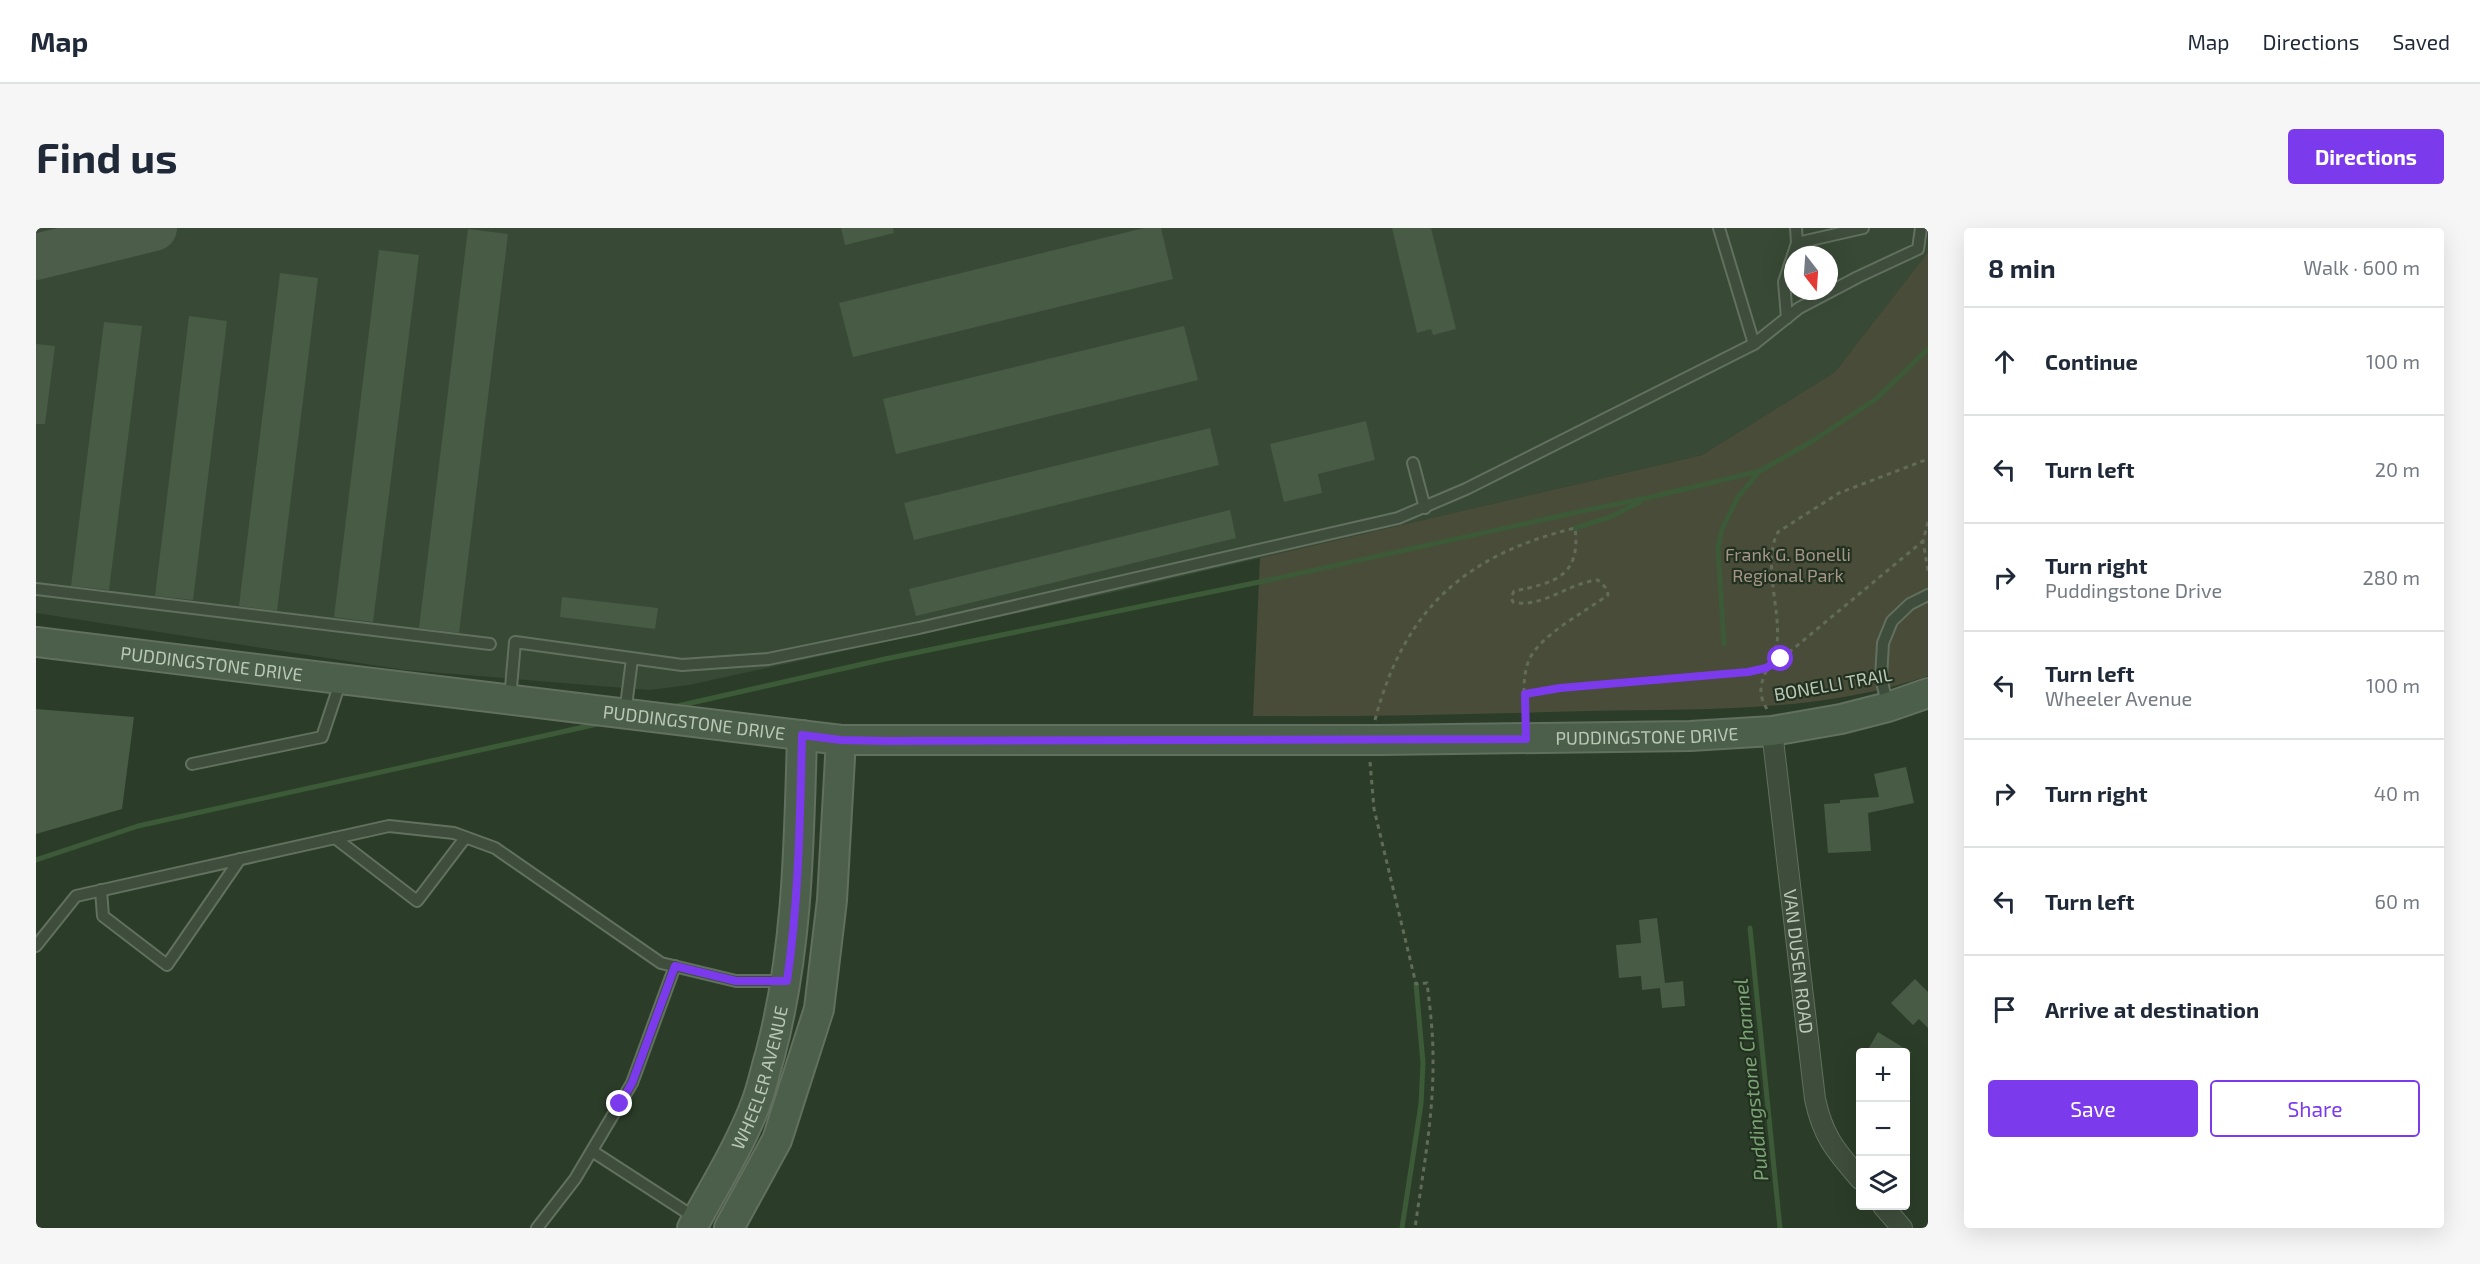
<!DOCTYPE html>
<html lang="en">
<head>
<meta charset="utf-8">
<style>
	body { margin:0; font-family:"Exo 2",sans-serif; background:#f6f6f7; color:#1f2937 }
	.controls { position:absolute; right:18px; bottom:18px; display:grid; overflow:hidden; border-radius:6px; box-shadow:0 6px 24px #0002 }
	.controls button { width:54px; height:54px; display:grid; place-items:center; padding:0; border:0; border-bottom:2px solid #e0e1e3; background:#fff; color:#1f2937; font:30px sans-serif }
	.compass { position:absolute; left:1748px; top:18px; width:54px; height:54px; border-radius:50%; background:#fff; box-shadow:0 6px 24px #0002; rotate:163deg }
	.stop { position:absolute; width:18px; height:18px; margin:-14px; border:4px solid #7c3aed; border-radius:50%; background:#fff }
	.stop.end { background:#7c3aed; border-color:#fff; box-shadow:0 2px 6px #0008 }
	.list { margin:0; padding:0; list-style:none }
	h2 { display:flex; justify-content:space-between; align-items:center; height:78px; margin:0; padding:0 24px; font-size:26px }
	h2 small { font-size:20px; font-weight:400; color:#747a83 }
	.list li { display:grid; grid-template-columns:39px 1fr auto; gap:18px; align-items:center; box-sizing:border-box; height:108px; padding:0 24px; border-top:2px solid #e0e1e3 }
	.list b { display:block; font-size:22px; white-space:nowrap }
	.list p { margin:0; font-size:20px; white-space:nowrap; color:#747a83 }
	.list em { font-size:20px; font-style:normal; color:#747a83 }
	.actions { display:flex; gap:12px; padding:18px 24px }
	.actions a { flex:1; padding:14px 0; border:2px solid #7c3aed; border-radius:6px; text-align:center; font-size:21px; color:#7c3aed }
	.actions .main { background:#7c3aed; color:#fff }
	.icon { flex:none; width:33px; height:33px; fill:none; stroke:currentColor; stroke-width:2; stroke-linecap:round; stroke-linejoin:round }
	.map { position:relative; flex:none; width:1892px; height:1000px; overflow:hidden; border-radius:6px }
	header { display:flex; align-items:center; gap:36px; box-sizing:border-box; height:84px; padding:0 30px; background:#fff; border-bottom:2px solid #e0e1e3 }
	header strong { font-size:28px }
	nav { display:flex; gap:33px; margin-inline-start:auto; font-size:21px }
	.intro { display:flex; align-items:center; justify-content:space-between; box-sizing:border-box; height:144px; padding:0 36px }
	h1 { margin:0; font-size:42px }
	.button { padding:15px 27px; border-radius:6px; background:#7c3aed; color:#fff; font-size:21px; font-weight:700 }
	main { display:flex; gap:36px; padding:0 36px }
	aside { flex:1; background:#fff; border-radius:6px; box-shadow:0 6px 24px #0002 }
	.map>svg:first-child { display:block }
	.airport { fill:#384a36; fill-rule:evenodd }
	.green { fill:#494c38 }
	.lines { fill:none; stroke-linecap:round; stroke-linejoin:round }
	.stream { stroke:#3c5a37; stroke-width:5 }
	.taxiway { stroke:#4c5e4a; stroke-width:46 }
	.building { fill:#485b44 }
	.lane-casing { stroke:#62705f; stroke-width:14 }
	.street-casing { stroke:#62705f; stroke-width:22 }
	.secondary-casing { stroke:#62705f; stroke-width:32 }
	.path { stroke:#626b58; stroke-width:3; stroke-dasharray:4.5 4.5; stroke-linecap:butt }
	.lane { stroke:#3e4d3c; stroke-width:10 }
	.street { stroke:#3e4d3c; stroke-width:20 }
	.secondary { stroke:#4c5f4a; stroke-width:28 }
	.secondary-bridge-casing { stroke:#62705f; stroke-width:32; stroke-linecap:butt }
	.secondary-bridge { stroke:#4c5f4a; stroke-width:28 }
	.route { stroke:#7c3aed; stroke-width:8 }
	.labels { text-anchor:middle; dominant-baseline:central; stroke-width:4.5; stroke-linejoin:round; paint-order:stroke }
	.park-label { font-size:18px; fill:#a69687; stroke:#233220 }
	.street-label { font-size:18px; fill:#bac8b8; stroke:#233220 }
	.water-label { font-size:20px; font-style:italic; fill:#7ca375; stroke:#233220 }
</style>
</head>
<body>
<header>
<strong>Map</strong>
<nav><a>Map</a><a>Directions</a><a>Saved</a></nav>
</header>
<div class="intro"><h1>Find us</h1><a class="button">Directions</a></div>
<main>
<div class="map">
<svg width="1892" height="1000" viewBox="0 0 1892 1000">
	<rect width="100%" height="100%" fill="#2b3d28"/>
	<!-- airport -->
	<path class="airport" d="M0,0H1892V24L1799,144L1666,227L1074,365L653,457L613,462L369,442L0,385ZM1757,27H1793V63H1757Z"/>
	<!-- green -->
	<path class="green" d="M1892,24V448C1783,485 1667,481 1554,483C1441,486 1329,489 1217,488L1224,330L1666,227L1799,144Z"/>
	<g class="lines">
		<!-- stream -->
		<g class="stream">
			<path d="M1539,300L1574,289L1604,274"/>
			<path d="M1688,416L1682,320L1686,301L1702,269L1723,244"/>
			<path d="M637,479L849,431L1233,352L1542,284L1611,270L1724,243L1778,212L1840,171L1892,121"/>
			<path d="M0,632L102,598L566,495"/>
			<path d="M1714,700L1744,1000"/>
			<path d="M1366,1000L1385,876L1387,835L1380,756"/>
		</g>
		<!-- taxiway -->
		<path class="taxiway" d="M0,29L118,0"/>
	</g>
	<!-- building -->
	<g class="building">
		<path d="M805,0H857L858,5L809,17Z"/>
		<path d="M1108,0H1125L1137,51L817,129L803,75Z"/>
		<path d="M1356,0H1395L1420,101L1397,107L1395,101L1381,105Z"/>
		<path d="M432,1L472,6L423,405L383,400Z"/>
		<path d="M343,22L383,27L337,394L298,389Z"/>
		<path d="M244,45L282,50L241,383L203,378Z"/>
		<path d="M153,88L191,93L157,372L119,368Z"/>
		<path d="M68,94L106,98L73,362L35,358Z"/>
		<path d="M1148,98L1162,152L860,226L847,171Z"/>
		<path d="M0,116L19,118L9,196H0Z"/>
		<path d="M1330,193L1339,232L1282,246L1286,265L1248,274L1234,216Z"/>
		<path d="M1174,200L1183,237L878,312L868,275Z"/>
		<path d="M1194,282L1200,310L880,388L873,361Z"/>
		<path d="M526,369L622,380L619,401L524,389Z"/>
		<path d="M0,481L98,489L86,581L0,606Z"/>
		<path d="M1870,539L1878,575L1832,585L1835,623L1792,625L1788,576L1804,575V572L1843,569L1838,546Z"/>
		<path d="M1621,690L1629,755L1647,753L1649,778L1626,780L1624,760L1606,762L1605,748L1583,750L1580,717L1605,715L1603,692Z"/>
		<path d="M1879,751L1892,764V800L1883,791L1877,797L1855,775Z"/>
		<path d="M1842,804L1876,825H1830Z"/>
	</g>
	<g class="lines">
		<!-- lane casing -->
		<g class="lane-casing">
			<g id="lane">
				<path d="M1683,0L1718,116"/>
				<path d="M1760,0L1761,15"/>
				<path d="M1751,90L1748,54L1761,15L1827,0"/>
				<path d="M1377,235L1389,280"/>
				<path d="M0,361L454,416"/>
				<path d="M474,471L479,414L646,437L732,431L883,400L1362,290L1430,261L1718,116L1763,80L1822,49L1882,21L1885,0"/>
				<path d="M1852,479L1845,450L1847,415L1856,393L1874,376L1892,367"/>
				<path d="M589,486L596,431"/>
				<path d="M156,536L286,509L305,452"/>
				<path d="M299,610L381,673L429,610"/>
				<path d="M65,662L67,688L131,737L204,631"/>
				<path d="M0,718L40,668L353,598L418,605L459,620L625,735L700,753H747"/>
				<path d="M556,923L661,991"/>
				<path d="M501,1000L539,951L596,855L639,738"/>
			</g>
		</g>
		<!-- street casing -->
		<g class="street-casing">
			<g id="street">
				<path id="s1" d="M1736,503L1779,871C1787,909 1800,923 1824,951"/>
				<path d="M1847,978L1866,1000"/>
			</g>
		</g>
		<!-- secondary casing -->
		<g class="secondary-casing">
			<g id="secondary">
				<path id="s2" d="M0,414L805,512H1325"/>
				<path id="s3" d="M1344,512L1654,508L1736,503L1805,491L1852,479L1892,465"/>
				<path id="s4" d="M656,1000C678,959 704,918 720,875C726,860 729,843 734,827C762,722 763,615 766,507"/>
				<path d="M693,1000L741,912L783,781L796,672L805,512"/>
			</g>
		</g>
		<!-- path -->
		<g class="path">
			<path d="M1892,294L1887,313L1892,343"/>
			<path d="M1489,466L1524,460L1712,444L1730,439L1745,431L1887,313"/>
			<path d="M1731,481C1714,455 1738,438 1741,415C1745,382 1726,334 1742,304L1803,265L1892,231"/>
			<path d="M1339,492C1368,381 1429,327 1539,300C1545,348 1519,355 1478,363L1475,370L1477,374C1506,381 1534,354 1562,352L1571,361L1572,367C1549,384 1505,406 1493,432C1486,448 1488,471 1489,488"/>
			<path d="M1334,534L1338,581L1380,756L1391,755C1394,779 1397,804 1397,829C1398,886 1387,943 1379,1000"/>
		</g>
		<!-- lane -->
		<use href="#lane" class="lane"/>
		<!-- street -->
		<use href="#street" class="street"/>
		<!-- secondary -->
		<use href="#secondary" class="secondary"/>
		<!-- secondary-bridge casing -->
		<g class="secondary-bridge-casing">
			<path id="secondary-bridge" d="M1325,512H1344"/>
		</g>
		<!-- secondary-bridge -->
		<use href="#secondary-bridge" class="secondary-bridge"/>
	</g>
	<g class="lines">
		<!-- route -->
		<path class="route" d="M584,876L596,855L639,738L700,753H751C763,671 764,590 766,507L805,512L850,513L1490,511L1489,466L1524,460L1712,444L1730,440L1745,431"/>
	</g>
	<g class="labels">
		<!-- park labels -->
		<g class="park-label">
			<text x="1752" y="326">Frank G. Bonelli<tspan x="1752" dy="21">Regional Park</tspan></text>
		</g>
		<!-- street labels -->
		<g class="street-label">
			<text stroke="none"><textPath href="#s2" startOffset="177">PUDDINGSTONE DRIVE</textPath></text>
			<text transform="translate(1797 456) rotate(-10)">BONELLI TRAIL</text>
			<text stroke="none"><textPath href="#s2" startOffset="663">PUDDINGSTONE DRIVE</textPath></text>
			<text stroke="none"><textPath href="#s3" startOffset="267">PUDDINGSTONE DRIVE</textPath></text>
			<text stroke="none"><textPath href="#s1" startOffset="232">VAN DUSEN ROAD</textPath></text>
			<text stroke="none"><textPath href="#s4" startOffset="166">WHEELER AVENUE</textPath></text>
		</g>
		<!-- water labels -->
		<g class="water-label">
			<text transform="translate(1714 852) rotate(-96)">Puddingstone Channel</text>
		</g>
	</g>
</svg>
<div class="controls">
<button>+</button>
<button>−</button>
<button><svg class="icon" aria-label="layers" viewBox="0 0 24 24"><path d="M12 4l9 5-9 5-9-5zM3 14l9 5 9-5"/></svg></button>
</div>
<svg class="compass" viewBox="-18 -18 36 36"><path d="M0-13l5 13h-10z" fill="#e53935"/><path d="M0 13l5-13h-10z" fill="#747a83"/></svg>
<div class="stop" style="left:1745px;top:431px"></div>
<div class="stop end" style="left:584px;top:876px"></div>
</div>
<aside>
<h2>8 min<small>Walk · 600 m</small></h2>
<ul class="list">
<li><svg class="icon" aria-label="ahead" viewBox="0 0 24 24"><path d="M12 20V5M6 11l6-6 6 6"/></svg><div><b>Continue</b></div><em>100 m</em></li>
<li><svg class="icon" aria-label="left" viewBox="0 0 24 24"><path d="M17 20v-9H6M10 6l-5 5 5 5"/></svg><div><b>Turn left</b></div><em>20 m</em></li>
<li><svg class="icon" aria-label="right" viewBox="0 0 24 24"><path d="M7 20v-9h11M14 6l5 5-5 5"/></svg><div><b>Turn right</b><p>Puddingstone Drive</p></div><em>280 m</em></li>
<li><svg class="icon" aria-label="left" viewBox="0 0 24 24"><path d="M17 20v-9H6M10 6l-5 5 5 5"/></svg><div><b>Turn left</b><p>Wheeler Avenue</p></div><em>100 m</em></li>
<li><svg class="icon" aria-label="right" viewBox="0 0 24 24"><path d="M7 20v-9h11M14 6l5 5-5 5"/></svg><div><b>Turn right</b></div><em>40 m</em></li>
<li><svg class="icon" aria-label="left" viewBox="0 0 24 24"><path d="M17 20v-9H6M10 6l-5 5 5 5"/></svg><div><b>Turn left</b></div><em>60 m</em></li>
<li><svg class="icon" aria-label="arrive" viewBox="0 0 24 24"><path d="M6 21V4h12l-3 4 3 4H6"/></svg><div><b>Arrive at destination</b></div></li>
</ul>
<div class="actions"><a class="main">Save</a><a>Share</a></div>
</aside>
</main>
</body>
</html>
